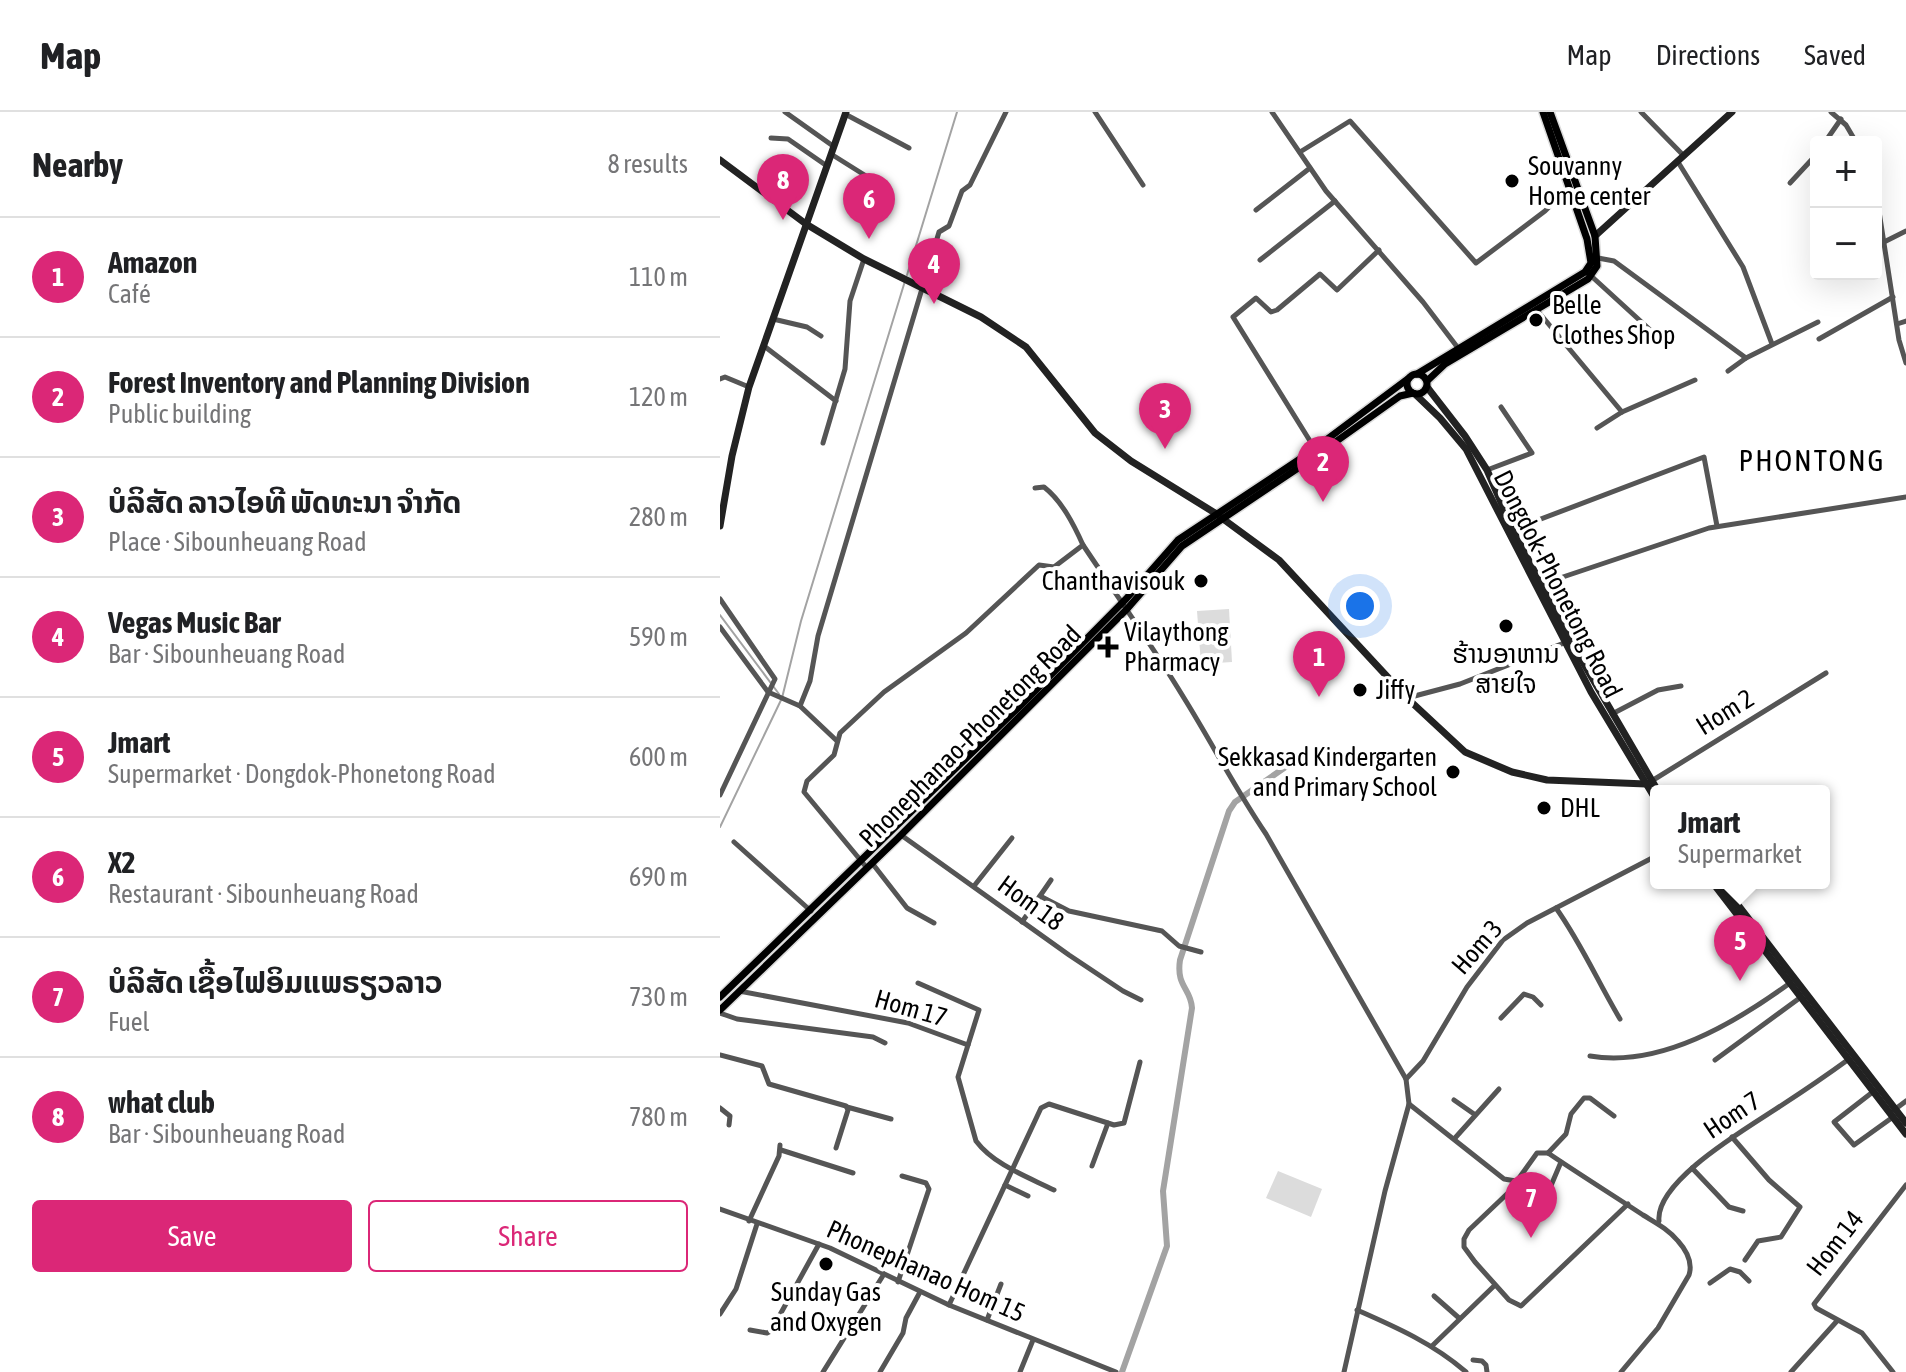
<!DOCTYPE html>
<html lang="en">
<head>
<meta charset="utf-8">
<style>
	body { margin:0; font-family:"Asap Condensed","Noto Sans Lao",sans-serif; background:#f6f6f6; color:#202124 }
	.controls { position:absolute; right:24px; top:24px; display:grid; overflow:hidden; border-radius:8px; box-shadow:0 8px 32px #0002 }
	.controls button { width:72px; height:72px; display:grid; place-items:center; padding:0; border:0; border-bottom:2px solid #e0e0e0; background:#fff; color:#202124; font:40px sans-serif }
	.you { position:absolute; left:640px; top:494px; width:28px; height:28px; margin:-20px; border:6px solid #fff; border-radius:50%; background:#1a73e8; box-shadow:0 0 0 12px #1a73e833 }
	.badge { display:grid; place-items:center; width:52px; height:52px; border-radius:50%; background:#db2777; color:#fff; font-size:26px; font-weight:700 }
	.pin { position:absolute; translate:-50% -66px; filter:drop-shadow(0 2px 4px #0008) }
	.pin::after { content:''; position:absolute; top:42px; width:28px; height:24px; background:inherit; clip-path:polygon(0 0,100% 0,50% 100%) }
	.popup { position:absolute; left:930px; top:673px; width:180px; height:104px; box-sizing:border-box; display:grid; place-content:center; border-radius:8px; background:#fff; filter:drop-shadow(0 2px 6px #0005); font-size:26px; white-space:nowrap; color:#757577 }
	.popup b { font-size:30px; color:#202124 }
	.popup::after { content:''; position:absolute; left:50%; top:100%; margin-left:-16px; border:16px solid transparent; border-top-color:#fff }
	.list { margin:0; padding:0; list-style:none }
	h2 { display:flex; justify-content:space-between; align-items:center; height:104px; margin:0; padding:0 32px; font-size:34px }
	h2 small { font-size:26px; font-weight:400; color:#757577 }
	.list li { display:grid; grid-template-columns:52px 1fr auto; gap:24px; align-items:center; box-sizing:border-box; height:120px; padding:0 32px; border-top:2px solid #e0e0e0 }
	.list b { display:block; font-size:30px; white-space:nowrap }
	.list p { margin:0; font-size:26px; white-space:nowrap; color:#757577 }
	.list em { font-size:26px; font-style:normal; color:#757577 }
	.actions { display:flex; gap:16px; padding:24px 32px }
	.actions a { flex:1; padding:18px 0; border:2px solid #db2777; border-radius:8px; text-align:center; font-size:28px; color:#db2777 }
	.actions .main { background:#db2777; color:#fff }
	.map { position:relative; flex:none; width:1186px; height:1260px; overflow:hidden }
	header { display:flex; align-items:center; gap:48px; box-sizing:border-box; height:112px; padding:0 40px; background:#fff; border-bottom:2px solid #e0e0e0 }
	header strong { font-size:38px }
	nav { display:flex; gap:44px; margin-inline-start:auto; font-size:28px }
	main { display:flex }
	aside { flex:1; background:#fff }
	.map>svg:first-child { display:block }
	.green { fill:#dcdcdc }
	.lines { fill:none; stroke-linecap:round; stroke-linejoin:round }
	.stream { stroke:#a3a3a3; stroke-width:2 }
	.canal { stroke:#a3a3a3; stroke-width:6 }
	.primary-casing { stroke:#dbdbdb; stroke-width:10 }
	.street { stroke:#555; stroke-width:5 }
	.secondary { stroke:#222; stroke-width:7 }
	.primary { stroke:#000; stroke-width:7 }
	.poi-dot { fill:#000; stroke:#fff; stroke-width:3 }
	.labels { text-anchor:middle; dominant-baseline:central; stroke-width:8; stroke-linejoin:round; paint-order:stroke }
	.poi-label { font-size:26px; fill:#000; stroke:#fff; text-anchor:start }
	.street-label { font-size:26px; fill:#000; stroke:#fff }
	.quarter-label { font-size:30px; letter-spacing:2px; fill:#000; stroke:#fff }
</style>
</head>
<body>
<header>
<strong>Map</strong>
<nav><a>Map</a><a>Directions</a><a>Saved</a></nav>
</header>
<main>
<aside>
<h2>Nearby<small>8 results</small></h2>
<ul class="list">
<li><span class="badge">1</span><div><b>Amazon</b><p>Café</p></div><em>110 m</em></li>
<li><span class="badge">2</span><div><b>Forest Inventory and Planning Division</b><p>Public building</p></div><em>120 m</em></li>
<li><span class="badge">3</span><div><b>ບໍລິສັດ ລາວໄອທີ ພັດທະນາ ຈຳກັດ</b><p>Place · Sibounheuang Road</p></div><em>280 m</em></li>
<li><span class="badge">4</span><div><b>Vegas Music Bar</b><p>Bar · Sibounheuang Road</p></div><em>590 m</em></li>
<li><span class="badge">5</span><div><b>Jmart</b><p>Supermarket · Dongdok-Phonetong Road</p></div><em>600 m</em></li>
<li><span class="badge">6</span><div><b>X2</b><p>Restaurant · Sibounheuang Road</p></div><em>690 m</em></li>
<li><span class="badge">7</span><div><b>ບໍລິສັດ ເຊື້ອໄຟອິມແພຣຽວລາວ</b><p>Fuel</p></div><em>730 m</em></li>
<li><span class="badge">8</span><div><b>what club</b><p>Bar · Sibounheuang Road</p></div><em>780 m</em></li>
</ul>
<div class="actions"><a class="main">Save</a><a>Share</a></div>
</aside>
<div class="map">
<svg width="1186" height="1260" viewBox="0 0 1186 1260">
	<rect width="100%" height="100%" fill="#fff"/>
	<!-- green -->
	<g class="green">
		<path d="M509,497L512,550L481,552L477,499Z"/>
		<path d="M558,1059L602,1077L591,1105L546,1086Z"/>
	</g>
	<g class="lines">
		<!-- stream -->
		<g class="stream">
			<path d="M187,163L237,0"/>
			<path d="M0,503L59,582"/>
			<path d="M0,715L62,586L81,509L185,169"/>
		</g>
		<!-- canal -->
		<path class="canal" d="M402,1260L447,1134L443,1079L472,896C471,876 456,875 460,848L509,699L515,690L580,645"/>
		<!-- primary casing -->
		<g class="primary-casing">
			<g id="primary">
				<path d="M697,262L865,160L871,151L867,127L823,0"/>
				<circle cx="697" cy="272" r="10"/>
				<path d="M707,269L725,252L868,167L877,154L875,124L830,0"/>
				<path d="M0,885L301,593L406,487L458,428L586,343L689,266"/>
				<path d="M0,898L176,728L407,497L462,434L590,348L680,284L693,281"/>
			</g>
		</g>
		<!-- street -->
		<g class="street">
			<path d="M65,0L113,34"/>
			<path d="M375,0L423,73"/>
			<path d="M552,0L606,79L703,190L738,236"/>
			<path d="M921,0L964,44"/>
			<path d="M1111,0L1126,13L1136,30"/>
			<path d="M125,2L189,36"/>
			<path d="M51,26L68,27L107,54"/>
			<path d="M1105,30L1121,7"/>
			<path d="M580,40L630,9L756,151L825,99L849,75"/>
			<path d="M111,42L162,74"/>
			<path d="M958,50L1023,155L1052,232"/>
			<path d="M1070,71L1096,43"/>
			<path d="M1156,80L1179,228L1186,251"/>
			<path d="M536,98L590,56"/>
			<path d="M1095,112L1096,111"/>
			<path d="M1164,130L1186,119"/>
			<path d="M878,146L894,149L1026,246"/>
			<path d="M540,148L615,89"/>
			<path d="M869,162L939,226"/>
			<path d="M816,197L902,300"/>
			<path d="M53,207L87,215L101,224"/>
			<path d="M1177,212L1186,209"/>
			<path d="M1099,227L1173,185"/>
			<path d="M44,234L116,289"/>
			<path d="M1008,259L1026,246L1098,210"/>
			<path d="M0,267L5,265L29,275"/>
			<path d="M877,316L902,300L975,268"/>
			<path d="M103,331L125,257L130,189L144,147"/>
			<path d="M595,337L513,205L536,186L551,200L557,198L600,162L617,178L659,138"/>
			<path d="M767,358L812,341L781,295"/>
			<path d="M315,376L324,375C342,389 354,413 363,433"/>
			<path d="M792,418L984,345L997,414"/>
			<path d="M819,473L989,416L1186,385"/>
			<path d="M0,487L55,567L0,683"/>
			<path d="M0,515L48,580L80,594L117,629"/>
			<path d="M687,586L740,572L844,531"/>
			<path d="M80,594L90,569L98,524L219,120L229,114L242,79L250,73L286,0"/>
			<path d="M892,602L938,578L961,574"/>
			<path d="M930,670L1106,561"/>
			<path d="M181,723L349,843L403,879L421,888"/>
			<path d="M14,730L91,799"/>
			<path d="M152,751L187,796L214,811"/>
			<path d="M147,756L84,680L87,669L114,643L120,621L164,580L246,521L319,453L334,455L363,433C397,484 432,533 464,586C492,631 516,678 546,722L686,967L689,992L665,1079L624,1260"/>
			<path d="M254,774L292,726"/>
			<path d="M320,784L349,799L442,819L459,834L481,840"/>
			<path d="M836,796C861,831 878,870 900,907"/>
			<path d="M302,810L331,768"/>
			<path d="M19,879L188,911L248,933L259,898L198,871"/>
			<path d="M0,901L17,907L153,925L165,931"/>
			<path d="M781,906L804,882L813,885L821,893"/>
			<path d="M248,933L238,965L256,1029C274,1053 308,1065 334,1078"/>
			<path d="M0,943L42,954L49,972L126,994L128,998L116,1036"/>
			<path d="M870,944C940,956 1015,911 1070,871"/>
			<path d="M995,948L1081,885"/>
			<path d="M686,967L703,949L747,875L783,828L807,811L936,744"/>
			<path d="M1154,979L1114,1010L1134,1033L1173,1005"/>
			<path d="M734,988L754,1002"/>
			<path d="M689,992L784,1067L796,1069"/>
			<path d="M127,995L171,1007"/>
			<path d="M0,996L10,1004L9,1013"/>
			<path d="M1174,998L1186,989"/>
			<path d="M1012,1025L1049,1068L1080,1095L1061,1125L1038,1129L1025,1148"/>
			<path d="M735,1026L779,977"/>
			<path d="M61,1038L133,1061"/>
			<path d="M828,1041L846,1022L851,1002L864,986H870L894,1004"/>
			<path d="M372,1054L388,1011"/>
			<path d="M972,1056L1009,1095L1023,1099"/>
			<path d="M285,1073L308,1084"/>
			<path d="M827,1083L841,1050"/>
			<path d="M0,1097L110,1136L229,1193L396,1260"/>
			<path d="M29,1109L59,1044L60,1033"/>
			<path d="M939,1109C935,1068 1031,1014 1062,993C1085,978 1107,963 1129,947"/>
			<path d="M178,1170L209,1077L206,1071L182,1064"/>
			<path d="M990,1171L1010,1157L1020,1160L1029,1169"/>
			<path d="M714,1184L739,1206"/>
			<path d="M229,1193L321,996L329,992L394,1013L404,1011L420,950"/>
			<path d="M637,1198C676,1215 714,1232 746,1260"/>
			<path d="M0,1202L16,1177L37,1112"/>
			<path d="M267,1208L281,1172"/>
			<path d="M30,1218L47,1221L51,1219L99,1132"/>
			<path d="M712,1234L775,1173"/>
			<path d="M753,1248L762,1249L766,1253L767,1260"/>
			<path d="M103,1260L164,1162"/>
			<path d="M160,1260L183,1221L186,1206L200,1180"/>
			<path d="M300,1260L313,1228"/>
			<path d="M901,1260L938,1216L969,1163C973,1150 967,1139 958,1129C948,1117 936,1111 923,1103C891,1082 859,1062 828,1041H817L789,1080L749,1118L744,1127V1135L755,1150L789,1188L801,1194L908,1092"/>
			<path d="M1071,1260L1117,1209"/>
			<path d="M1173,1260L1142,1221L1096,1196L1094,1192L1186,1073"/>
		</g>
		<!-- secondary -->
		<g class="secondary">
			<path d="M0,48L86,112L144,147L261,205L306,235L375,321L411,349L495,401L559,448L687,586L745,640L792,660L827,668L926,672"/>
			<path d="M875,124L1012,0"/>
			<path d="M707,275L745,324L767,358L793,418L850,528L938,679"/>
			<path d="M695,282L720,306L746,337L871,580L936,688"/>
			<path d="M0,414L12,344L29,275L126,0"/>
			<path d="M993,771L1186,1022"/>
			<path d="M1001,771L1186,1011"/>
		</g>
		<!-- primary -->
		<use href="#primary" class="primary"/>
	</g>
	<!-- markers -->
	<g class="poi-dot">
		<circle cx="792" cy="69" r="8"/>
		<circle cx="816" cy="208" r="8"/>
		<circle cx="481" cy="469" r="8"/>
		<circle cx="786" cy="514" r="8"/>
		<path d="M384 523h8v8h8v8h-8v8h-8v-8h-8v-8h8z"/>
		<circle cx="640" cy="578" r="8"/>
		<circle cx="733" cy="660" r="8"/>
		<circle cx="824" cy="696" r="8"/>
		<circle cx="106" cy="1152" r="8"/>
	</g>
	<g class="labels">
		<!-- poi labels -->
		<g class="poi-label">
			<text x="808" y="54">Souvanny<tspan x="808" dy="30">Home center</tspan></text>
			<text x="832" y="193">Belle<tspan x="832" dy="30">Clothes Shop</tspan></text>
			<text x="465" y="469" text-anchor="end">Chanthavisouk</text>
			<text x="404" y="520">Vilaythong<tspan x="404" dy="30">Pharmacy</tspan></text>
			<text x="786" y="542" text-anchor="middle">ຮ້ານອາຫານ<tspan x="786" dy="30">ສາຍໃຈ</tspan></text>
			<text x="656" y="578">Jiffy</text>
			<text x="717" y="645" text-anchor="end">Sekkasad Kindergarten<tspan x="717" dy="30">and Primary School</tspan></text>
			<text x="840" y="696">DHL</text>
			<text x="106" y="1180" text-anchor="middle">Sunday Gas<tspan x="106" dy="30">and Oxygen</tspan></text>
		</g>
		<!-- street labels -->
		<g class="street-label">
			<text transform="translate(838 472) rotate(63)">Dongdok-Phonetong Road</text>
			<text transform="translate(1005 600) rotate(-32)">Hom 2</text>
			<text transform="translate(250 624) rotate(-45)">Phonephanao-Phonetong Road</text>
			<text transform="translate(311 791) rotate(36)">Hom 18</text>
			<text transform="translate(757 835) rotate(-49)">Hom 3</text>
			<text transform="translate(191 896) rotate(16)">Hom 17</text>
			<text transform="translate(1012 1003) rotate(-34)">Hom 7</text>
			<text transform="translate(1115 1131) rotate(-52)">Hom 14</text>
			<text transform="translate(206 1159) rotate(24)">Phonephanao Hom 15</text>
		</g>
		<!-- quarter labels -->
		<g class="quarter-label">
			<text x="1092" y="348">PHONTONG</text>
		</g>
	</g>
</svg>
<div class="controls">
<button>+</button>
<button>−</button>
</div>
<div class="you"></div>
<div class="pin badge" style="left:599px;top:585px">1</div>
<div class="pin badge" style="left:603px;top:390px">2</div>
<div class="pin badge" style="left:445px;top:337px">3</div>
<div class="pin badge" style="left:214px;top:192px">4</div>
<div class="pin badge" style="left:1020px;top:869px">5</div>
<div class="popup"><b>Jmart</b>Supermarket</div>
<div class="pin badge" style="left:149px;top:127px">6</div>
<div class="pin badge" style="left:811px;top:1126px">7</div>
<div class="pin badge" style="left:63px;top:108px">8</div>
</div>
</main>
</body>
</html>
